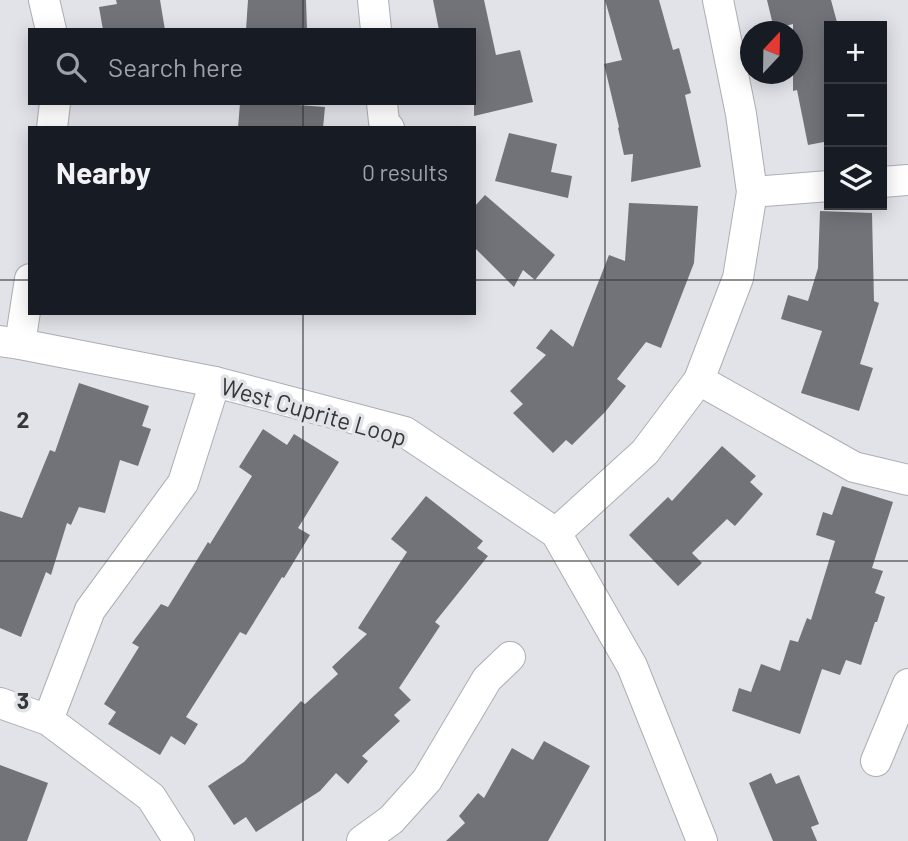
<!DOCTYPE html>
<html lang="en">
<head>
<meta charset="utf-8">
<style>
	body { margin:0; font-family:Barlow,sans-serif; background:#242831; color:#f1f3f6 }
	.controls { position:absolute; right:21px; top:21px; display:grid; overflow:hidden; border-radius:0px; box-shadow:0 4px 18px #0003 }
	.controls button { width:63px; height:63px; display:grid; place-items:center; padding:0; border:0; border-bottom:2px solid #363941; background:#171b24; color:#f1f3f6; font:35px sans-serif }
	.compass { position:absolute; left:740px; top:21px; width:63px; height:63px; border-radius:50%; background:#171b24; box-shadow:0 4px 18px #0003; rotate:22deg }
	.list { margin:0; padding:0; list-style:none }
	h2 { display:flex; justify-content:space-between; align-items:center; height:91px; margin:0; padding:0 28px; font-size:30px }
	h2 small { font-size:23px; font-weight:400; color:#9ea1a6 }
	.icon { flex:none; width:38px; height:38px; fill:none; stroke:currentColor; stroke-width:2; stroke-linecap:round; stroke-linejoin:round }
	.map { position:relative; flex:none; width:908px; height:841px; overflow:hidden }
	.search { position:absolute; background:#171b24; box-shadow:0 4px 18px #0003; left:28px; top:28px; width:448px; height:77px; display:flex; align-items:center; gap:18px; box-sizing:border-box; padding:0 24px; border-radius:0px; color:#9ea1a6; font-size:26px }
	.panel { position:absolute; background:#171b24; box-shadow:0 4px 18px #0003; left:28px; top:126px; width:448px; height:189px; border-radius:0px }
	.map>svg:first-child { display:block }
	.building { fill:#717378 }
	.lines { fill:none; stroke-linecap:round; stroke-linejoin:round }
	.minor-casing { stroke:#acaeb4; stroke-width:32 }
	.minor { stroke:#fff; stroke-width:30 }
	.grid { fill:none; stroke:#363739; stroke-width:2; stroke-opacity:0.55 }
	.labels { text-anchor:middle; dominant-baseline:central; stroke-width:7; stroke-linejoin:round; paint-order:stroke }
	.street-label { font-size:24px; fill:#363739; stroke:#e1e3e9 }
	.grid-label { font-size:23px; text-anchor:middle; font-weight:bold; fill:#363739; stroke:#e1e3e9; stroke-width:7; stroke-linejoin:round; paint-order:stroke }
</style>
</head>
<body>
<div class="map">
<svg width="908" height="841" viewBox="0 0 908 841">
	<rect width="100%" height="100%" fill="#e1e3e9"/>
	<!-- building -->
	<g class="building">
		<path d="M116,0H160L165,30H103L99,7L117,4Z"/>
		<path d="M248,0H306L307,30H246Z"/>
		<path d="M433,0H484L496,55L520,50L533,102L474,116V30H439Z"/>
		<path d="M605,0H659L673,50L679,48L691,93L685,95L701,167L631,182L633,154L624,155L618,128L619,127L604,64L622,60Z"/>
		<path d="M767,0H831L838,26H829V141L808,145L797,90L793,91V24L774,29Z"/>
		<path d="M240,103H298V105L325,107L323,128H238Z"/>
		<path d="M509,133L557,144L551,172L572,176L568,198L495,181Z"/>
		<path d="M485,195L555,255L535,280L523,270L514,287L474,247V207Z"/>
		<path d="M629,203L698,206L694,263L661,348L646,342L617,379L626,386L605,412L572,445L566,440L553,453L513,413L523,404L510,391L546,355L536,348L551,329L573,347L609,255L625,261Z"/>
		<path d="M820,211L872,213L874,301L879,303L860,364L873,368L859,411L801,393L822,331L781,319L788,295L808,301L818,268Z"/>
		<path d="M79,383L149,406L142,426L151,429L138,466L120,460L105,513L79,507L71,525L67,523L51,575L46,572L21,637L0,628V511L22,518L50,450L55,452Z"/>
		<path d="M263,429L287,445L294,434L339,462L298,528L310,535L284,578L282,577L246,635L240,632L186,717L198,724L185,745L171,736L160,755L108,724L116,712L104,704L139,647L132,643L161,604L168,607L208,542L210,544L252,476L239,467Z"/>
		<path d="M722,446L756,476L750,482L763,494L735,526L727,519L692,553L702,563L678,586L629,535L668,497L672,501Z"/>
		<path d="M842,486L893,502L872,568L883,571L875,593L885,597L877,622H875L861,665L846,660L840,675L822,669L800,734L732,711L739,688L751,692L761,664L780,671L790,640L798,642L807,618L811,620L835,541L816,535L823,512L832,515Z"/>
		<path d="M426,496L483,541L477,548L488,556L435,622L440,626L399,688L411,700L394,715L400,721L362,756L368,761L348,784L336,773L320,791L256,832L246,817L234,825L208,786L244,762L301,701L305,704L338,674L332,667L367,634L358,628L407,552L391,539Z"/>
		<path d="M544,741L590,766L548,841H446L465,823L459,816L478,793L484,798L512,748L533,760Z"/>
		<path d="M0,765L48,783L27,841H0Z"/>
		<path d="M771,773L776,784L799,775L819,824L811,827L817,841H773L749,783Z"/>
	</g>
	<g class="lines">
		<!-- minor casing -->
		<g class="minor-casing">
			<g id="minor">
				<path d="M44,0L51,30"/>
				<path d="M373,0L376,30"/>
				<path d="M382,103L384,122L389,128"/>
				<path d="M52,128L55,103"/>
				<path d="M882,182L908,180"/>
				<path d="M752,192L829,186"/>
				<path d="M0,341L20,344L215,382L405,432L556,533L632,666L702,841"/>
				<path d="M20,344L30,279"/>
				<path d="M699,380L854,467L908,480"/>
				<path d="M556,533L645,452L699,380L738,278L752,192L741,114L718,0"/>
				<path d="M0,703L48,720L151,797L179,841"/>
				<path d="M48,720L90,610L183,483L215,382"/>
				<path d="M876,761L908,684"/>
				<path d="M362,841L391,820L427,780L487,679L510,657"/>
			</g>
		</g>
		<!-- minor -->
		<use href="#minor" class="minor"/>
	</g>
	<!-- grid -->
	<path class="grid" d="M303,0V30M605,0V841M303,103V128M0,280H30M474,280H908M303,313V841M0,561H908"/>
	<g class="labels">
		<!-- street labels -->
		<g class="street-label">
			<text transform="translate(314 411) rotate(16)">West Cuprite Loop</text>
		</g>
	</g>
	<g class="grid-label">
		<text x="23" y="428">2</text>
		<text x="23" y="709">3</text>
	</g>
</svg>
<div class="controls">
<button>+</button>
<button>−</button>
<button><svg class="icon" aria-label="layers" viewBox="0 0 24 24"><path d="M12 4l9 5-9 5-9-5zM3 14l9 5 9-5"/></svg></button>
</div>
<svg class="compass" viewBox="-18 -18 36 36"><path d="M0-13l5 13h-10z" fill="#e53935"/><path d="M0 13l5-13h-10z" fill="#9ea1a6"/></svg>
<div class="search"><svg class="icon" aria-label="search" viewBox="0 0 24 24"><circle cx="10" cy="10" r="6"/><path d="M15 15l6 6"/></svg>Search here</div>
<section class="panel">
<h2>Nearby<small>0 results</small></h2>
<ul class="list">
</ul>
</section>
</div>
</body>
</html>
